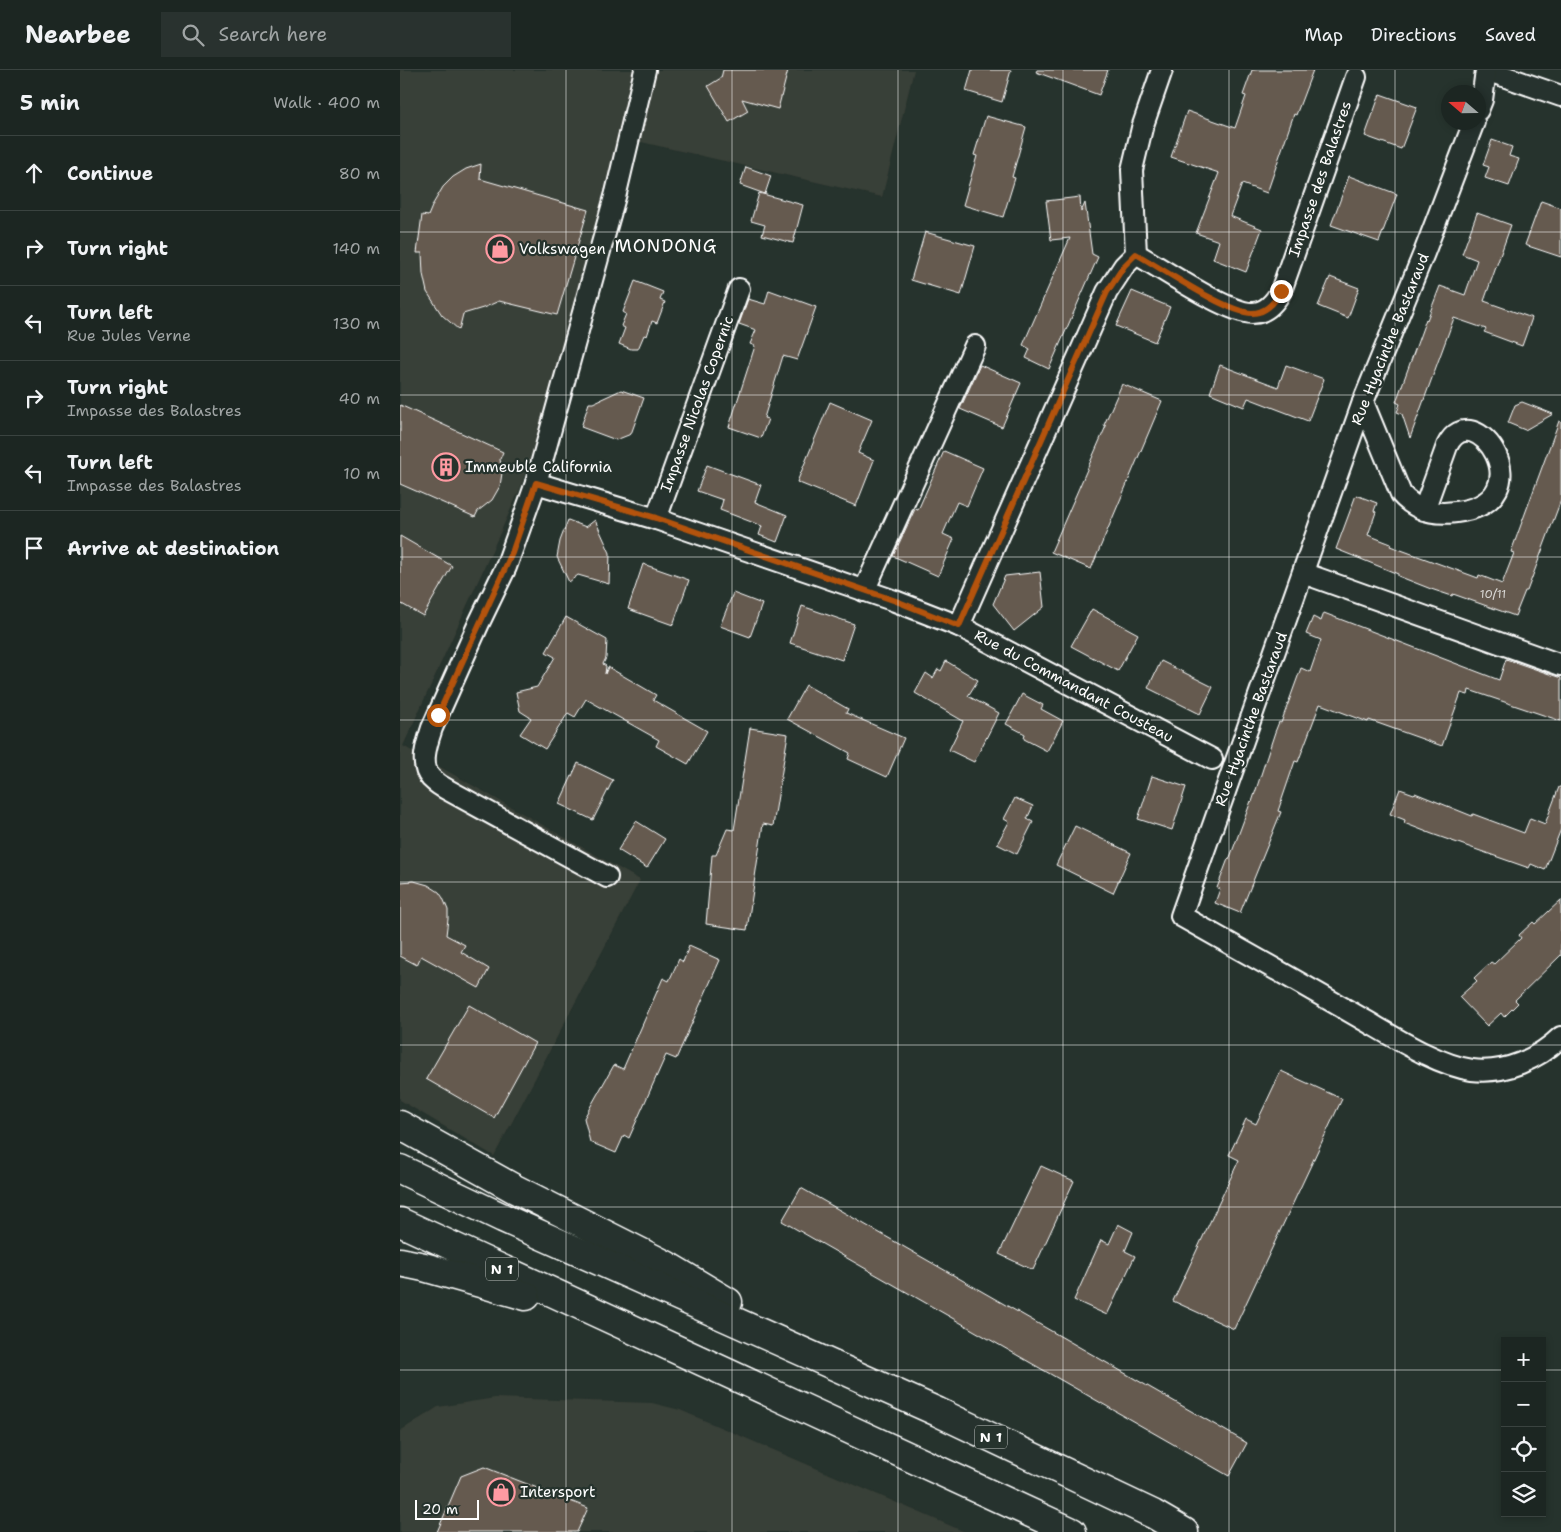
<!DOCTYPE html>
<html lang="en">
<head>
<meta charset="utf-8">
<style>
	body { margin:0; font-family:"Shantell Sans",sans-serif; background:#29322f; color:#f1f3f6 }
	.controls { position:absolute; right:15px; bottom:15px; display:grid; overflow:hidden; border-radius:0px; box-shadow:0 2px 8px #0003 }
	.controls button { width:45px; height:45px; display:grid; place-items:center; padding:0; border:0; border-bottom:1px solid #3a4340; background:#1c2622; color:#f1f3f6; font:25px sans-serif }
	.compass { position:absolute; left:1041px; top:15px; width:45px; height:45px; border-radius:50%; background:#1c2622; box-shadow:0 2px 8px #0003; rotate:290deg }
	.scale { position:absolute; left:15px; bottom:12px; width:64px; box-sizing:border-box; padding-left:5px; border:2px solid #fff; border-top:0; font-size:14px; line-height:18px; white-space:nowrap; color:#fff; -webkit-text-stroke:4px #26332d; paint-order:stroke }
	.stop { position:absolute; width:15px; height:15px; margin:-11px; border:4px solid #b45309; border-radius:50%; background:#fff }
	.stop.end { background:#b45309; border-color:#fff; box-shadow:0 1px 5px #0008 }
	.list { margin:0; padding:0; list-style:none }
	h2 { display:flex; justify-content:space-between; align-items:center; height:65px; margin:0; padding:0 20px; font-size:21px }
	h2 small { font-size:16px; font-weight:400; color:#a0a5a5 }
	.list li { display:grid; grid-template-columns:32px 1fr auto; gap:15px; align-items:center; box-sizing:border-box; height:75px; padding:0 20px; border-top:1px solid #3a4340 }
	.list b { display:block; font-size:19px; white-space:nowrap }
	.list p { margin:0; font-size:16px; white-space:nowrap; color:#a0a5a5 }
	.list em { font-size:16px; font-style:normal; color:#a0a5a5 }
	.icon { flex:none; width:28px; height:28px; fill:none; stroke:currentColor; stroke-width:2; stroke-linecap:round; stroke-linejoin:round }
	.map { position:relative; flex:none; width:1161px; height:1462px; overflow:hidden }
	header { display:flex; align-items:center; gap:30px; box-sizing:border-box; height:70px; padding:0 25px; background:#1c2622; border-bottom:1px solid #3a4340 }
	header strong { font-size:24px }
	nav { display:flex; gap:28px; margin-inline-start:auto; font-size:18px }
	.search { width:350px; height:45px; background:#29322f; display:flex; align-items:center; gap:12px; box-sizing:border-box; padding:0 18px; border-radius:0px; color:#a0a5a5; font-size:19px }
	main { display:flex }
	aside { flex:1; background:#1c2622 }
	.map>svg:first-child { display:block }
	.built { fill:#393f37 }
	.building { fill:#655a4f; stroke:#fff }
	.lines { fill:none; stroke-linecap:round; stroke-linejoin:round }
	.minor-casing { stroke:#fff; stroke-width:24 }
	.trunk-casing { stroke:#fff; stroke-width:31 }
	.minor { stroke:#26332d; stroke-width:20 }
	.trunk { stroke:#26332d; stroke-width:28 }
	.route { stroke:#b45309; stroke-width:6 }
	.grid { fill:none; stroke:#fff; stroke-width:1; stroke-opacity:0.55 }
	.labels { text-anchor:middle; dominant-baseline:central; stroke-width:4.5; stroke-linejoin:round; paint-order:stroke }
	.number-label { font-size:12px; fill:#d8d6d3 }
	.shield { fill:#26332d; stroke:#bec2c0; stroke-width:1 }
	.shield-label { font-size:14px; font-weight:bold; fill:#fff }
	.street-label { font-size:15px; fill:#fff; stroke:#26332d }
	.poi-label { font-size:15px; fill:#fff; stroke:#26332d; text-anchor:start }
	.quarter-label { font-size:18px; letter-spacing:1px; fill:#fff; stroke:#26332d }
</style>
</head>
<body>
<header>
<strong>Nearbee</strong>
<div class="search"><svg class="icon" aria-label="search" viewBox="0 0 24 24"><circle cx="10" cy="10" r="6"/><path d="M15 15l6 6"/></svg>Search here</div>
<nav><a>Map</a><a>Directions</a><a>Saved</a></nav>
</header>
<main>
<aside>
<h2>5 min<small>Walk · 400 m</small></h2>
<ul class="list">
<li><svg class="icon" aria-label="ahead" viewBox="0 0 24 24"><path d="M12 20V5M6 11l6-6 6 6"/></svg><div><b>Continue</b></div><em>80 m</em></li>
<li><svg class="icon" aria-label="right" viewBox="0 0 24 24"><path d="M7 20v-9h11M14 6l5 5-5 5"/></svg><div><b>Turn right</b></div><em>140 m</em></li>
<li><svg class="icon" aria-label="left" viewBox="0 0 24 24"><path d="M17 20v-9H6M10 6l-5 5 5 5"/></svg><div><b>Turn left</b><p>Rue Jules Verne</p></div><em>130 m</em></li>
<li><svg class="icon" aria-label="right" viewBox="0 0 24 24"><path d="M7 20v-9h11M14 6l5 5-5 5"/></svg><div><b>Turn right</b><p>Impasse des Balastres</p></div><em>40 m</em></li>
<li><svg class="icon" aria-label="left" viewBox="0 0 24 24"><path d="M17 20v-9H6M10 6l-5 5 5 5"/></svg><div><b>Turn left</b><p>Impasse des Balastres</p></div><em>10 m</em></li>
<li><svg class="icon" aria-label="arrive" viewBox="0 0 24 24"><path d="M6 21V4h12l-3 4 3 4H6"/></svg><div><b>Arrive at destination</b></div></li>
</ul>
</aside>
<div class="map">
<svg width="1161" height="1462" viewBox="0 0 1161 1462">
	<rect width="100%" height="100%" fill="#26332d"/>
	<filter id="ink" filterUnits="userSpaceOnUse"><feTurbulence type="fractalNoise" baseFrequency=".02" numOctaves="2"/><feDisplacementMap in="SourceGraphic" scale="10" xChannelSelector="R" yChannelSelector="G"/><feConvolveMatrix kernelMatrix="1 2 1 2 8 2 1 2 1" color-interpolation-filters="sRGB"/></filter>
	<g filter="url(#ink)">
		<!-- built -->
		<g class="built">
			<path d="M0,0H514L482,127L224,68L174,259L120,419L3,676L240,810L94,1086L0,1030Z"/>
			<path d="M95,1328L252,1333L280,1340L565,1462H0V1361L38,1337Z"/>
		</g>
		<!-- building -->
		<g class="building">
			<path d="M323,0H388L378,39L342,29L348,41L329,52L308,16L321,8Z"/>
			<path d="M572,0H611L602,32L566,21Z"/>
			<path d="M637,0H708L699,25L636,2Z"/>
			<path d="M852,0H913L896,45L894,44L867,123L842,114L830,146L862,159L846,202L813,189L819,171L796,163L819,103L771,87L787,41L835,58L846,26L843,25Z"/>
			<path d="M980,24L1017,37L1001,79L965,66Z"/>
			<path d="M586,46L626,57L612,107L615,108L603,147L563,135L577,86L574,85Z"/>
			<path d="M1092,70L1112,77L1109,86L1119,89L1109,116L1085,108L1089,97L1083,95Z"/>
			<path d="M81,94L80,109L188,140L157,245L99,231L83,238L63,244L59,260L42,245L27,222L23,204L22,183H17L22,145L28,146L33,134L43,117L53,107L66,99Z"/>
			<path d="M346,97L371,106L365,124L340,115Z"/>
			<path d="M949,106L997,124L979,172L931,155Z"/>
			<path d="M359,123L403,135L393,173L362,165L365,155L351,151Z"/>
			<path d="M680,127L681,142L685,133L692,184L698,187L649,299L626,288L630,279L623,275L670,168L651,170L646,131Z"/>
			<path d="M1141,131L1161,138V187L1125,175Z"/>
			<path d="M1077,143L1111,155L1084,231L1132,248L1122,276L1084,262L1086,259L1054,248L1010,368L1002,344L997,342L1000,334L996,332L1026,249L1027,250L1040,216L1065,225L1077,190L1062,184Z"/>
			<path d="M525,162L575,176L561,225L511,210Z"/>
			<path d="M930,207L959,218L948,248L918,236Z"/>
			<path d="M235,211L263,222L260,230L265,232L257,253L252,251L247,266L244,265L238,279H231L219,274L225,258L221,256L226,244L223,242Z"/>
			<path d="M369,220L416,237L397,290L383,286L364,348L368,349L361,368L329,357L355,276L350,274L356,260L339,254L348,229L365,234Z"/>
			<path d="M732,221L770,237L755,272L716,256Z"/>
			<path d="M580,295L621,313L602,357L560,339Z"/>
			<path d="M820,295L878,317L886,295L924,309L908,351L848,328L844,337L810,323Z"/>
			<path d="M722,314L762,331L691,499L651,482L706,356L704,355Z"/>
			<path d="M221,320L244,328L231,364L216,370L181,357L189,333H193Z"/>
			<path d="M430,332L472,350L458,383L474,390L456,436L397,412Z"/>
			<path d="M1122,332L1153,344L1125,360L1108,353L1115,335Z"/>
			<path d="M0,335L103,382L100,389L102,403L100,416L92,430L78,441L75,447L0,414Z"/>
			<path d="M1159,351L1161,352V430L1127,521H1125L1115,546L1053,524L1052,526L1031,519L998,506V504L936,479L956,425L977,433L974,441L976,442L968,465L991,474L990,476L1070,505L1078,508L1079,505L1102,514L1114,483L1111,482Z"/>
			<path d="M544,381L583,398L567,436L557,432L543,464L554,469L538,506L493,486L515,439L518,440Z"/>
			<path d="M307,395L361,415L355,432L387,445L377,472L359,465L362,456L320,440L323,430L297,421Z"/>
			<path d="M168,450L186,457L195,450L210,483L209,514L178,505L169,512L157,487L160,471Z"/>
			<path d="M0,466L52,496L23,546L0,533Z"/>
			<path d="M243,494L289,510L273,555L228,539Z"/>
			<path d="M640,502L644,537L614,561L593,534L605,506Z"/>
			<path d="M333,523L362,534L350,567L320,556Z"/>
			<path d="M402,536L454,554L442,590L390,573Z"/>
			<path d="M692,539L738,564L718,601L671,576Z"/>
			<path d="M924,543L1099,610L1106,589L1161,608V651L1069,620L1068,625L1061,623L1042,676L969,650L968,652L920,634L898,692L895,691L878,741L881,742L840,843L815,833L820,819L817,818L828,789L829,790L851,731L852,732L875,662L879,652L881,653L901,598L910,602L921,570L906,564L913,547L921,551Z"/>
			<path d="M166,547L207,570L206,588L203,594L206,596L205,604L208,597L256,625L253,630L307,661L288,694L256,676L259,670L186,629L175,647L168,643L145,679L120,664L131,648L120,641L116,622L137,617L155,587L146,582Z"/>
			<path d="M546,591L578,610L568,626L599,643L574,692L549,680L563,651L515,623L526,603L533,608L538,599L541,601Z"/>
			<path d="M761,591L813,617L800,644L748,618Z"/>
			<path d="M406,615L448,639L446,643L504,668L487,707L448,689L450,683L387,649Z"/>
			<path d="M622,624L643,635L641,639L663,651L647,681L624,669L625,664L606,654Z"/>
			<path d="M350,658L388,664L373,756L363,754L347,860L306,854L312,785H316L327,759L334,760Z"/>
			<path d="M178,693L213,710L193,750L159,734Z"/>
			<path d="M752,706L786,717L772,760L738,749Z"/>
			<path d="M1159,717H1161V759L1145,800L1131,794L1129,798L1032,764L1004,753L1005,750L990,744L1000,719L1014,724L1015,723L1072,746L1073,744L1124,763L1130,748L1145,754Z"/>
			<path d="M615,728L633,736L627,749L633,752L617,784L597,774L609,752L604,749Z"/>
			<path d="M236,751L265,769L247,798L218,780Z"/>
			<path d="M675,756L731,783L713,823L656,795Z"/>
			<path d="M14,811L28,815L39,822L43,828L48,840V849L46,865L65,875L61,882L89,899L79,918L21,886L17,895L0,886V812Z"/>
			<path d="M1161,830V885L1115,930L1118,933L1104,947L1101,943L1087,956L1059,927L1077,911L1074,908L1091,892L1094,894L1121,868L1119,865L1133,852L1135,854Z"/>
			<path d="M289,876L320,890L276,989L266,985L229,1068L224,1065L216,1083L190,1072L184,1048L214,995L223,999L263,908L269,911L279,889L283,892Z"/>
			<path d="M69,935L135,973L94,1048L26,1009Z"/>
			<path d="M881,1001L942,1029L834,1259L773,1231L839,1090L829,1085L846,1049L856,1054Z"/>
			<path d="M641,1096L674,1111L633,1200L599,1184Z"/>
			<path d="M401,1118L847,1373L829,1406L382,1151Z"/>
			<path d="M718,1154L733,1162L725,1181L735,1186L707,1245L674,1230L701,1170L709,1174Z"/>
			<path d="M84,1397L188,1438L177,1462H37L61,1406Z"/>
		</g>
		<g class="lines">
			<!-- minor casing -->
			<g class="minor-casing">
				<g id="minor">
					<path d="M1086,0L1161,26"/>
					<path d="M1078,40L1082,30L1086,0"/>
					<path d="M1074,52L1024,183L963,332L781,846C840,879 900,913 959,947C991,965 1036,995 1072,1000C1105,1004 1138,989 1161,967"/>
					<path d="M736,184C761,198 827,243 852,243C866,243 875,232 881,221L956,7"/>
					<path d="M963,332L1001,424C1016,441 1034,445 1056,442C1148,431 1073,321 1047,376L1024,440"/>
					<path d="M136,413L256,449L495,531L559,556L812,689"/>
					<path d="M256,449L339,219"/>
					<path d="M903,503L1161,595"/>
					<path d="M464,521L575,276"/>
					<path d="M559,556L707,222L724,196L736,184L732,100L742,58L762,0"/>
					<path d="M207,807L48,720C42,717 36,713 31,708C19,695 27,673 32,658L79,553L106,497L136,413L216,123L245,0"/>
				</g>
			</g>
			<!-- trunk casing -->
			<g class="trunk-casing">
				<g id="trunk">
					<path d="M0,1055L115,1119L266,1195L328,1232"/>
					<path d="M0,1099L103,1148L538,1342L753,1444L784,1462"/>
					<path d="M0,1152L672,1462"/>
					<path d="M0,1192L24,1197L126,1226"/>
				</g>
			</g>
			<!-- minor -->
			<use href="#minor" class="minor"/>
			<!-- trunk -->
			<use href="#trunk" class="trunk"/>
		</g>
	</g>
	<g class="lines" filter="url(#ink)">
		<!-- route -->
		<path class="route" d="M38,645L112,483L136,413L256,448L496,531L559,556L707,222L724,196L736,184C761,198 827,243 852,243C866,243 875,232 881,221"/>
	</g>
	<!-- grid -->
	<path class="grid" d="M166,0V1462M332,0V1462M498,0V1462M663,0V1462M829,0V1462M995,0V1462M0,162H1161M0,325H1161M0,487H1161M0,650H1161M0,812H1161M0,975H1161M0,1137H1161M0,1300H1105M1142,1300H1161"/>
	<!-- icons -->
	<defs>
		<g id="shop-ring" transform="scale(1.4375)"><circle r="9.5" fill="#26332d" stroke="#ff9aa2" stroke-width="1.5"/><path d="M-5-2.5h2.3a2.7 3.5 0 0 1 5.4 0H5L5.5 6h-11ZM-1.5-2.5h3a1.5 2.3 0 0 0-3 0Z" fill="#ff9aa2"/></g>
		<g id="building-ring" transform="scale(1.4375)"><circle r="9.5" fill="#26332d" stroke="#ff9aa2" stroke-width="1.5"/><path d="M-4-6H4V6H1V3H-1V6H-4ZM-2.5-4.3h1.7v1.8h-1.7ZM.8-4.3h1.7v1.8H.8ZM-2.5-1h1.7V.8h-1.7ZM.8-1h1.7V.8H.8Z" fill="#ff9aa2"/></g>
	</defs>
	<g fill-rule="evenodd">
		<use href="#shop-ring" x="100" y="179"/>
		<use href="#building-ring" x="46" y="397"/>
		<use href="#shop-ring" x="101" y="1422"/>
	</g>
	<g class="labels">
		<!-- number labels -->
		<g class="number-label">
			<text x="1093" y="524">10/11</text>
		</g>
		<!-- shield labels -->
		<g class="shield">
			<rect x="86" y="1187.5" width="32" height="23" rx="4"/>
			<rect x="575" y="1355.5" width="32" height="23" rx="4"/>
		</g>
		<g class="shield-label">
			<text x="102" y="1199">N 1</text>
			<text x="591" y="1367">N 1</text>
		</g>
		<!-- street labels -->
		<g class="street-label">
			<text transform="translate(920 109) rotate(-71)">Impasse des Balastres</text>
			<text transform="translate(990 269) rotate(-68)">Rue Hyacinthe Bastaraud</text>
			<text transform="translate(297 334) rotate(-70)">Impasse Nicolas Copernic</text>
			<text transform="translate(674 616) rotate(28)">Rue du Commandant Cousteau</text>
			<text transform="translate(851 649) rotate(-70)">Rue Hyacinthe Bastaraud</text>
		</g>
		<!-- poi labels -->
		<g class="poi-label">
			<text x="119" y="179">Volkswagen</text>
			<text x="65" y="397">Immeuble California</text>
			<text x="120" y="1422">Intersport</text>
		</g>
		<!-- quarter labels -->
		<g class="quarter-label">
			<text x="266" y="176">MONDONG</text>
		</g>
	</g>
</svg>
<div class="controls">
<button>+</button>
<button>−</button>
<button><svg class="icon" aria-label="locate" viewBox="0 0 24 24"><circle cx="12" cy="12" r="6"/><path d="M12 2v4M12 18v4M2 12h4M18 12h4"/></svg></button>
<button><svg class="icon" aria-label="layers" viewBox="0 0 24 24"><path d="M12 4l9 5-9 5-9-5zM3 14l9 5 9-5"/></svg></button>
</div>
<svg class="compass" viewBox="-18 -18 36 36"><path d="M0-13l5 13h-10z" fill="#e53935"/><path d="M0 13l5-13h-10z" fill="#a0a5a5"/></svg>
<div class="scale">20 m</div>
<div class="stop" style="left:38px;top:645px"></div>
<div class="stop end" style="left:881px;top:221px"></div>
</div>
</main>
</body>
</html>
